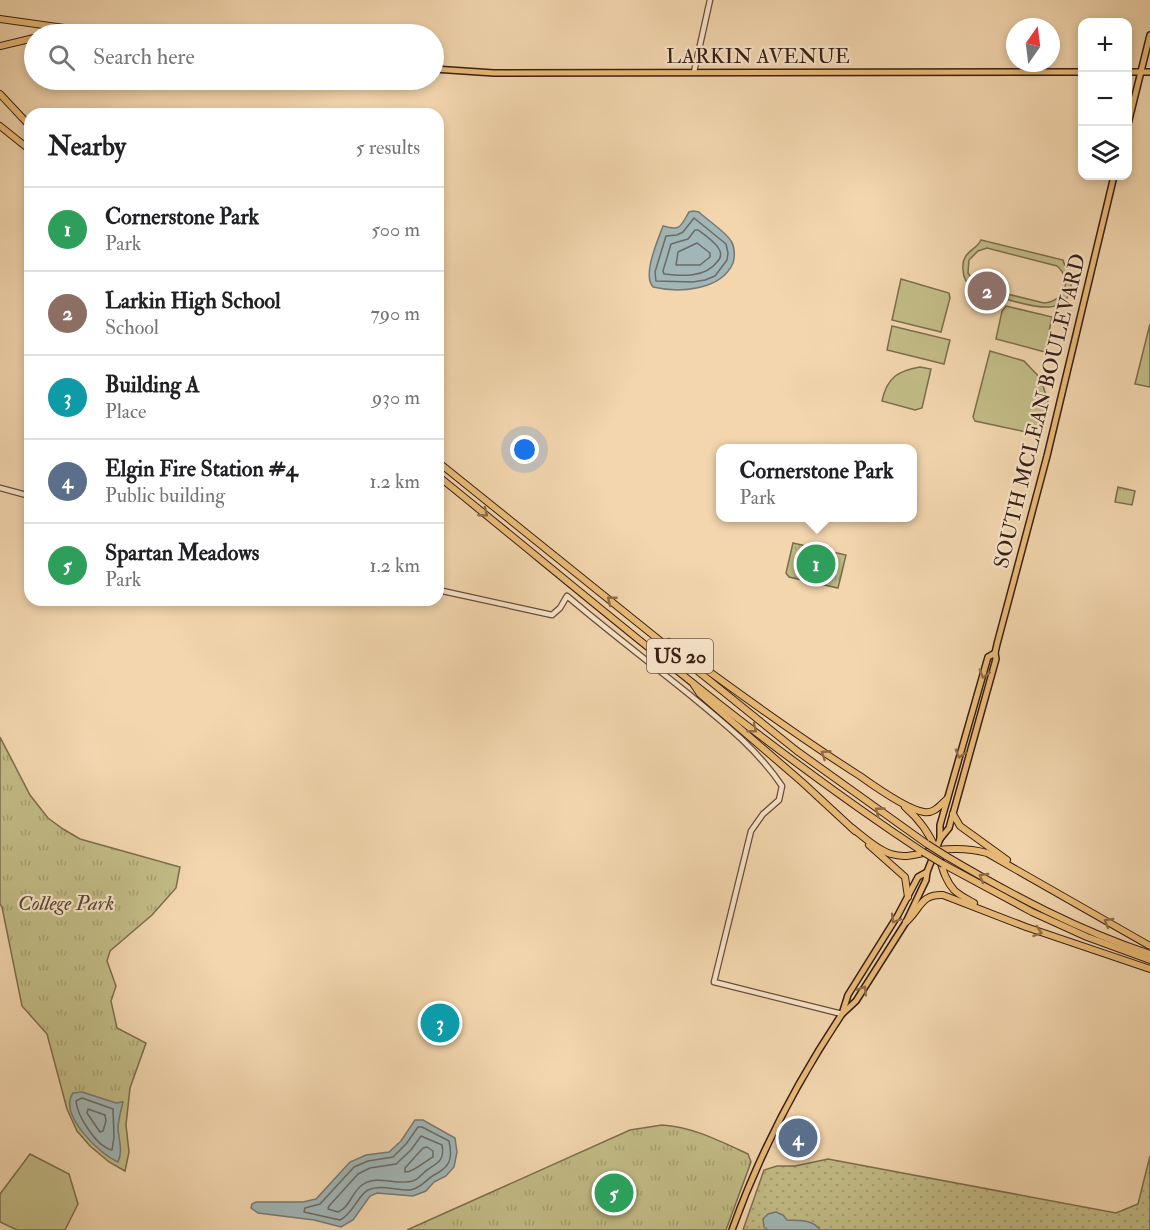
<!DOCTYPE html>
<html lang="en">
<head>
<meta charset="utf-8">
<style>
	body { margin:0; font-family:"IM FELL Double Pica",serif; background:#f6f6f6; color:#202124 }
	.controls { position:absolute; right:18px; top:18px; display:grid; overflow:hidden; border-radius:12px; box-shadow:0 3px 9px #0003 }
	.controls button { width:54px; height:54px; display:grid; place-items:center; padding:0; border:0; border-bottom:2px solid #e0e0e0; background:#fff; color:#202124; font:30px sans-serif }
	.compass { position:absolute; left:1006px; top:18px; width:54px; height:54px; border-radius:50%; background:#fff; box-shadow:0 3px 9px #0003; rotate:14deg }
	.you { position:absolute; left:525px; top:450px; width:21px; height:21px; margin:-15px; border:4px solid #fff; border-radius:50%; background:#1a73e8; box-shadow:0 0 0 9px #1a73e833 }
	.badge { display:grid; place-items:center; width:39px; height:39px; border-radius:50%; background:#1a73e8; color:#fff; font-size:20px; font-weight:700 }
	.pin { position:absolute; translate:-50% -50%; border:3px solid #fff; box-shadow:0 2px 6px #0006 }
	.popup { position:absolute; left:716px; top:444px; width:201px; height:78px; box-sizing:border-box; display:grid; place-content:center; border-radius:12px; background:#fff; filter:drop-shadow(0 2px 4px #0005); font-size:20px; white-space:nowrap; color:#757577 }
	.popup b { font-size:22px; color:#202124 }
	.popup::after { content:''; position:absolute; left:50%; top:100%; margin-left:-12px; border:12px solid transparent; border-top-color:#fff }
	.list { margin:0; padding:0; list-style:none }
	h2 { display:flex; justify-content:space-between; align-items:center; height:78px; margin:0; padding:0 24px; font-size:26px }
	h2 small { font-size:20px; font-weight:400; color:#757577 }
	.list li { display:grid; grid-template-columns:39px 1fr auto; gap:18px; align-items:center; box-sizing:border-box; height:84px; padding:0 24px; border-top:2px solid #e0e0e0 }
	.list b { display:block; font-size:22px; white-space:nowrap }
	.list p { margin:0; font-size:20px; white-space:nowrap; color:#757577 }
	.list em { font-size:20px; font-style:normal; color:#757577 }
	.icon { flex:none; width:33px; height:33px; fill:none; stroke:currentColor; stroke-width:2; stroke-linecap:round; stroke-linejoin:round }
	.map { position:relative; flex:none; width:1150px; height:1230px; overflow:hidden }
	.search { position:absolute; background:#fff; box-shadow:0 3px 9px #0003; left:24px; top:24px; width:420px; height:66px; display:flex; align-items:center; gap:15px; box-sizing:border-box; padding:0 21px; border-radius:33px; color:#757577; font-size:22px }
	.panel { position:absolute; background:#fff; box-shadow:0 3px 9px #0003; left:24px; top:108px; width:420px; height:498px; border-radius:18px }
	.map>svg:first-child { display:block }
	.grass { fill:url(#grass-dots); stroke:#7c6d4d; stroke-width:1.5 }
	.park { fill:url(#park-tufts); stroke:#7c6d4d; stroke-width:1.5 }
	.pitch { fill:#c2bc86; stroke:#7c6d4d; stroke-width:1.5; fill-rule:evenodd }
	.water { fill:#a1b6b6; stroke:#777975; stroke-width:1.5 }
	.lines { fill:none; stroke-linecap:round; stroke-linejoin:round }
	.shore { stroke:#6c6a65; stroke-width:1.5 }
	.minor-casing { stroke:#664c3a; stroke-width:7 }
	.major-casing { stroke:#371e14; stroke-width:8 }
	.highway-casing { stroke:#371e14; stroke-width:8 }
	.minor { stroke:#f7e4ca; stroke-width:4.5 }
	.major { stroke:#eabb77; stroke-width:5 }
	.highway { stroke:#eabb77; stroke-width:6 }
	.highway-bridge-casing { stroke:#371e14; stroke-width:8; stroke-linecap:butt }
	.highway-bridge { stroke:#eabb77; stroke-width:6 }
	.oneway { stroke:#906c46 }
	.labels { text-anchor:middle; dominant-baseline:central; stroke-width:4.5; stroke-linejoin:round; paint-order:stroke }
	.shield { fill:#f7e4ca; stroke:#71594b; stroke-width:1.5 }
	.shield-label { font-size:20px; font-weight:bold; fill:#371e14 }
	.street-label { font-size:21px; fill:#371e14; stroke:#f7e4ca }
	.park-label { font-size:21px; font-style:italic; fill:#5a4630; stroke:#f7e4ca }
</style>
</head>
<body>
<div class="map">
<svg width="1150" height="1230" viewBox="0 0 1150 1230">
	<defs>
		<pattern id="grass-dots" width="8" height="8" patternUnits="userSpaceOnUse" patternTransform="scale(1.5)"><rect width="8" height="8" fill="#c2bc86"/><path d="M2 2h.1M6 6h.1" fill="none" stroke="#a7a173" stroke-width="1.8" stroke-linecap="round"/></pattern>
		<pattern id="park-tufts" width="24" height="20" patternUnits="userSpaceOnUse" patternTransform="scale(1.5)"><rect width="24" height="20" fill="#c2bc86"/><path d="M3 7l-1-3M5 7V3M7 7l1-3M15 17l-1-3M17 17v-4M19 17l1-3" fill="none" stroke="#a7a173"/></pattern>
	</defs>
	<rect width="100%" height="100%" fill="#f3d6ae"/>
	<filter id="stains"><feTurbulence type="fractalNoise" baseFrequency=".00333" numOctaves="4"/><feColorMatrix values="0 0 0 0 .2 0 0 0 0 .09 0 0 0 0 .02 0 0 0 .5 -.17"/></filter>
	<radialGradient id="worn" r=".72"><stop offset=".6" stop-color="#630" stop-opacity="0"/><stop offset="1" stop-color="#630" stop-opacity=".3"/></radialGradient>
	<!-- grass -->
	<path class="grass" d="M1150,1156V1230H743L764,1170L777,1166H795L828,1159L1116,1213L1138,1204Z"/>
	<!-- park -->
	<g class="park">
		<path d="M1118,487L1135,491L1132,505L1115,502Z"/>
		<path d="M793,543L846,555L838,588L789,577L786,573Z"/>
		<path d="M0,737L30,795L48,818L63,829L80,839L180,867L176,888L152,915L110,951L107,961L116,986L111,1001L117,1028L146,1043L130,1088L126,1125L129,1152L125,1171L109,1162L90,1146L77,1131L67,1109L47,1034L22,1006L2,907L0,904Z"/>
		<path d="M662,1125C693,1127 720,1141 748,1154L751,1162L726,1230H407L630,1130Z"/>
	</g>
	<!-- pitch -->
	<g class="pitch">
		<path d="M981,240L1063,260C1065,269 1073,275 1071,286C1067,320 1026,304 1005,299C995,296 982,295 974,289C967,285 963,277 963,270C961,251 976,251 981,240ZM987,248L1057,266C1073,280 1065,301 1044,303L983,288L975,283L968,273L969,260L978,251Z"/>
		<path d="M901,279L949,293L950,298L941,332L892,320Z"/>
		<path d="M1006,306L1052,317L1045,352L996,339L1002,311Z"/>
		<path d="M1150,324V387L1135,384Z"/>
		<path d="M892,326L950,340L944,364L887,350Z"/>
		<path d="M990,351L1024,361L1041,379L1048,402L1040,435L975,421L973,417Z"/>
		<path d="M920,367L931,369L922,408L915,410L882,401C887,377 898,371 920,367Z"/>
		<path d="M30,1154L69,1174L78,1204L65,1230H17L0,1222V1194Z"/>
	</g>
	<!-- water -->
	<g class="water">
		<path d="M693,211L699,212C707,220 725,231 731,241C735,247 735,257 733,263C721,291 678,293 653,287C642,275 658,240 663,226C681,231 680,227 689,212Z"/>
		<path d="M82,1092L116,1103L123,1102C121,1110 118,1120 118,1129C119,1140 123,1152 118,1162C99,1154 58,1114 73,1093Z"/>
		<path d="M415,1120H423L455,1138L457,1152L454,1167L446,1176L434,1182L426,1191L413,1196L377,1193L370,1196L353,1220L341,1227L314,1220L258,1213L251,1208L252,1204L256,1202H303L316,1199L350,1162L366,1155L389,1152L401,1141Z"/>
		<path d="M776,1212L783,1215L787,1220C799,1221 813,1219 820,1230H768L764,1227L763,1219L768,1214Z"/>
	</g>
	<g class="lines">
		<!-- shore -->
		<g class="shore">
			<path d="M694,218L726,244L728,253L727,260L715,276L705,280L693,282L656,281L655,272L666,236L677,235L683,232Z"/>
			<path d="M695,230H698C705,235 715,242 719,249C722,254 720,259 717,262C705,278 682,276 664,274L663,271L671,244L688,239Z"/>
			<path d="M697,243L710,253V257L700,265H676L678,252Z"/>
			<path d="M82,1098L113,1109L114,1137L112,1150C97,1147 77,1116 76,1101Z"/>
			<path d="M88,1109L105,1115L106,1121L103,1131L100,1132L87,1113Z"/>
			<path d="M418,1127H422L449,1141C453,1159 450,1167 434,1175C425,1180 422,1188 410,1190C397,1191 381,1184 368,1190C357,1196 354,1213 340,1220L304,1212L305,1208L320,1204L354,1167L368,1161L393,1157L406,1144Z"/>
			<path d="M421,1136L442,1145C445,1160 438,1163 427,1170C421,1174 420,1179 413,1181C396,1186 377,1174 362,1185C352,1192 350,1207 338,1212L328,1209L329,1206L358,1174L370,1168L396,1164L411,1150Z"/>
			<path d="M427,1147L433,1151V1157C425,1161 413,1173 405,1172V1168L423,1148Z"/>
		</g>
		<!-- minor casing -->
		<g class="minor-casing">
			<g id="minor">
				<path d="M694,72L710,0"/>
				<path d="M0,488L30,496"/>
				<path d="M438,590L552,615L560,608L567,596C607,630 649,662 690,695C723,722 758,750 782,786L779,800L763,814L751,831L714,982L842,1014"/>
			</g>
		</g>
		<!-- major casing -->
		<g class="major-casing">
			<g id="major">
				<path d="M434,69L494,73L1082,72"/>
				<path d="M1128,72H1150"/>
				<path d="M1128,124L1150,35"/>
				<path d="M940,839V825L988,657L995,653"/>
				<path d="M842,1014L856,1001L906,922L926,880L927,872L940,839L949,828L996,659L995,653L997,644L1047,456L1114,176"/>
				<path d="M732,1230C760,1152 796,1083 842,1014L848,995L898,915L918,877L927,872"/>
			</g>
		</g>
		<!-- highway casing -->
		<g class="highway-casing">
			<g id="highway">
				<path d="M0,19L107,34"/>
				<path d="M54,34L75,33"/>
				<path d="M0,46L34,38"/>
				<path d="M0,94L30,126"/>
				<path d="M0,126L30,150"/>
				<path d="M438,462L797,751L927,844"/>
				<path d="M438,476C597,604 753,740 923,852"/>
				<path d="M669,642C731,688 794,734 860,776C874,786 909,810 924,812C934,814 940,805 947,799"/>
				<path d="M694,685L700,694L802,782L855,831"/>
				<path d="M905,807C919,819 930,834 937,852C942,865 944,879 954,890C959,895 967,899 974,903"/>
				<path d="M953,814L960,826L1007,860"/>
				<path d="M852,828C864,837 877,850 891,854C907,859 921,853 937,850C955,848 970,848 987,853L1150,946"/>
				<path d="M869,845L905,877L908,897"/>
				<path d="M946,856C1012,895 1078,930 1150,954"/>
				<path d="M943,864L1032,912L1087,937L1150,960"/>
				<path d="M906,922C921,909 920,894 943,895L1026,927L1150,969"/>
			</g>
		</g>
		<!-- minor -->
		<use href="#minor" class="minor"/>
		<!-- major -->
		<use href="#major" class="major"/>
		<!-- highway -->
		<use href="#highway" class="highway"/>
		<!-- highway-bridge casing -->
		<g class="highway-bridge-casing">
			<g id="highway-bridge">
				<path d="M927,844L946,856"/>
				<path d="M923,852L943,864"/>
			</g>
		</g>
		<!-- highway-bridge -->
		<use href="#highway-bridge" class="highway-bridge"/>
	</g>
	<!-- one-way arrows -->
	<defs><path id="oneway-chevron" d="M-2-3.5L2.5 0L-2 3.5" fill="none" stroke-width="1.6" stroke-linecap="round" stroke-linejoin="round" transform="scale(1.5)"/></defs>
	<g class="oneway">
		<use href="#oneway-chevron" transform="translate(484 513) rotate(39)"/>
		<use href="#oneway-chevron" transform="translate(611 600) rotate(-141)"/>
		<use href="#oneway-chevron" transform="translate(984 674) rotate(106)"/>
		<use href="#oneway-chevron" transform="translate(753 729) rotate(38)"/>
		<use href="#oneway-chevron" transform="translate(825 754) rotate(-147)"/>
		<use href="#oneway-chevron" transform="translate(960 754) rotate(107)"/>
		<use href="#oneway-chevron" transform="translate(879 811) rotate(-144)"/>
		<use href="#oneway-chevron" transform="translate(983 877) rotate(-150)"/>
		<use href="#oneway-chevron" transform="translate(895 919) rotate(120)"/>
		<use href="#oneway-chevron" transform="translate(1108 922) rotate(-150)"/>
		<use href="#oneway-chevron" transform="translate(1038 932) rotate(19)"/>
		<use href="#oneway-chevron" transform="translate(863 990) rotate(-57)"/>
	</g>
	<g class="labels">
		<!-- shield labels -->
		<rect class="shield" x="647" y="639" width="66" height="34" rx="4.5"/>
		<g class="shield-label">
			<text x="680" y="656">US 20</text>
		</g>
		<!-- street labels -->
		<g class="street-label">
			<text x="758" y="56">LARKIN AVENUE</text>
			<text transform="translate(1040 411) rotate(-76)">SOUTH MCLEAN BOULEVARD</text>
		</g>
		<!-- park labels -->
		<g class="park-label">
			<text x="66" y="903">College Park</text>
		</g>
	</g>
	<rect width="100%" height="100%" filter="url(#stains)"/>
	<rect width="100%" height="100%" fill="url(#worn)"/>
</svg>
<div class="controls">
<button>+</button>
<button>−</button>
<button><svg class="icon" aria-label="layers" viewBox="0 0 24 24"><path d="M12 4l9 5-9 5-9-5zM3 14l9 5 9-5"/></svg></button>
</div>
<svg class="compass" viewBox="-18 -18 36 36"><path d="M0-13l5 13h-10z" fill="#e53935"/><path d="M0 13l5-13h-10z" fill="#757577"/></svg>
<div class="you"></div>
<div class="pin badge" style="left:816px;top:564px;background:#2e9e5b">1</div>
<div class="popup"><b>Cornerstone Park</b>Park</div>
<div class="pin badge" style="left:987px;top:291px;background:#8d6e63">2</div>
<div class="pin badge" style="left:440px;top:1023px;background:#0f9aa8">3</div>
<div class="pin badge" style="left:798px;top:1138px;background:#5c6f8a">4</div>
<div class="pin badge" style="left:614px;top:1193px;background:#2e9e5b">5</div>
<div class="search"><svg class="icon" aria-label="search" viewBox="0 0 24 24"><circle cx="10" cy="10" r="6"/><path d="M15 15l6 6"/></svg>Search here</div>
<section class="panel">
<h2>Nearby<small>5 results</small></h2>
<ul class="list">
<li><span class="badge" style="background:#2e9e5b">1</span><div><b>Cornerstone Park</b><p>Park</p></div><em>500 m</em></li>
<li><span class="badge" style="background:#8d6e63">2</span><div><b>Larkin High School</b><p>School</p></div><em>790 m</em></li>
<li><span class="badge" style="background:#0f9aa8">3</span><div><b>Building A</b><p>Place</p></div><em>930 m</em></li>
<li><span class="badge" style="background:#5c6f8a">4</span><div><b>Elgin Fire Station #4</b><p>Public building</p></div><em>1.2 km</em></li>
<li><span class="badge" style="background:#2e9e5b">5</span><div><b>Spartan Meadows</b><p>Park</p></div><em>1.2 km</em></li>
</ul>
</section>
</div>
</body>
</html>
